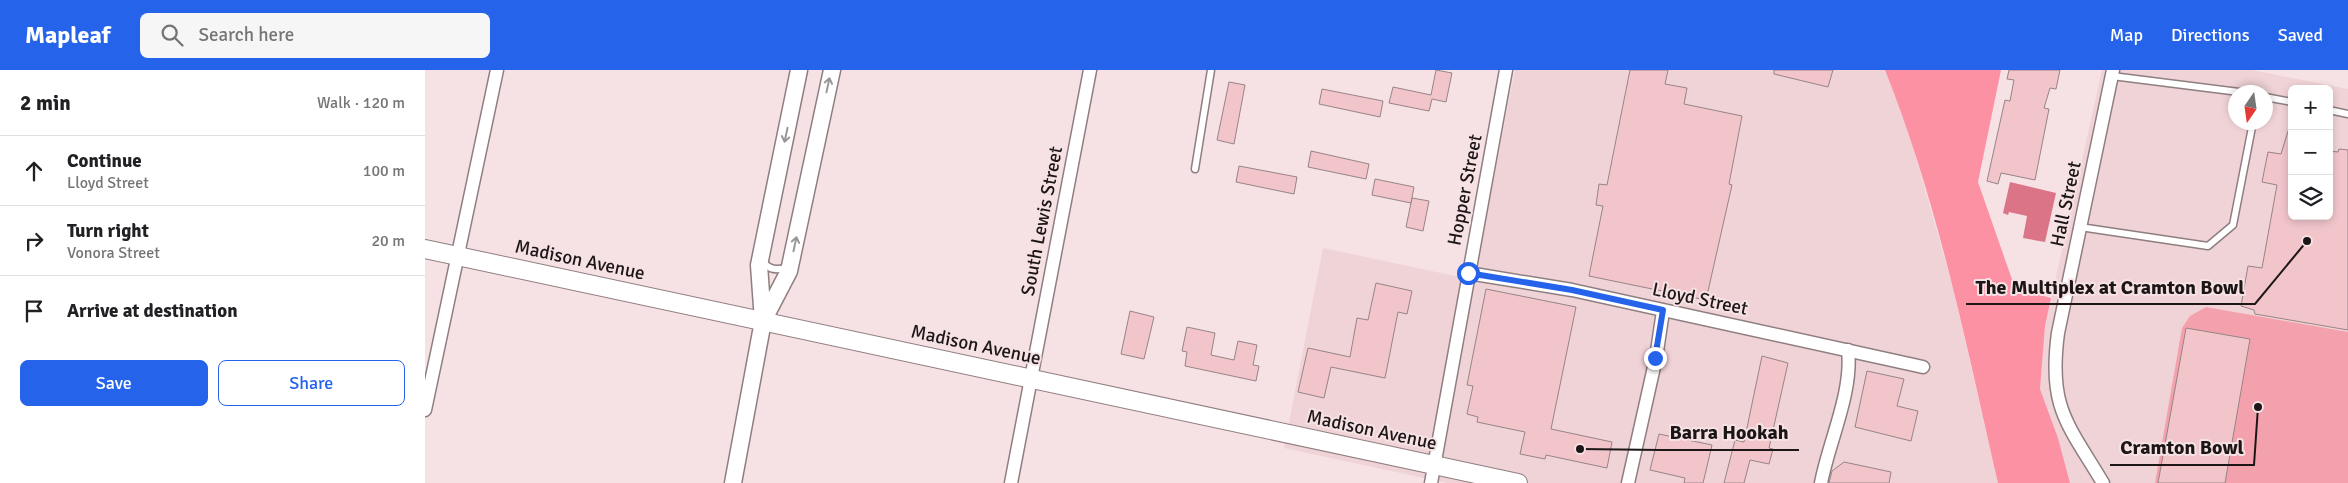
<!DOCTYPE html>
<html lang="en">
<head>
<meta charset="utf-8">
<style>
	body { margin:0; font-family:Signika,sans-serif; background:#f6f6f6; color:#202124 }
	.controls { position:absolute; right:15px; top:15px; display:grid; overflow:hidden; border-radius:8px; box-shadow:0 2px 8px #0003 }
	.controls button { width:45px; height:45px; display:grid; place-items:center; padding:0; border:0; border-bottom:1px solid #e0e0e0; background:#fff; color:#202124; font:25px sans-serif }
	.compass { position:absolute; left:1803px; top:15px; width:45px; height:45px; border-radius:50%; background:#fff; box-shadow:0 2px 8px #0003; rotate:193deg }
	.stop { position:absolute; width:15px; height:15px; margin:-11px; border:4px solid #2563eb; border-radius:50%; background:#fff }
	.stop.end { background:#2563eb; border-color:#fff; box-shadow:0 1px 5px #0008 }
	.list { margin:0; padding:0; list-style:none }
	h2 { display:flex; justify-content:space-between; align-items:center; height:65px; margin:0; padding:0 20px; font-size:21px }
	h2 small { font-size:16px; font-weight:400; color:#757577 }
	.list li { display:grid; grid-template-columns:32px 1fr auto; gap:15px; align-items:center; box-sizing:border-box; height:70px; padding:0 20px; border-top:1px solid #e0e0e0 }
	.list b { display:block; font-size:19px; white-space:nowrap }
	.list p { margin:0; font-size:16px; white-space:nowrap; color:#757577 }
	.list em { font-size:16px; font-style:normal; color:#757577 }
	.actions { display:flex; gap:10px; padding:15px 20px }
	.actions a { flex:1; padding:11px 0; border:1px solid #2563eb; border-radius:8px; text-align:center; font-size:18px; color:#2563eb }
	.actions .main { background:#2563eb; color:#fff }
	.icon { flex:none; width:28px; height:28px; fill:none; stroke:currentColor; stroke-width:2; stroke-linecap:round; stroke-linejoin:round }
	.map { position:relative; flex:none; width:1923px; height:413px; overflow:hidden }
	header { display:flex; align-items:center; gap:30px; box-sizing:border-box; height:70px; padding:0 25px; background:#2563eb; color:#fff }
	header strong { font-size:24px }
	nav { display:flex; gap:28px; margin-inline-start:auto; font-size:18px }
	.search { width:350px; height:45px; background:#f6f6f6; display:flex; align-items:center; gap:12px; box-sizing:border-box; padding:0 18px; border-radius:8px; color:#757577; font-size:19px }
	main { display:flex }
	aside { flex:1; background:#fff }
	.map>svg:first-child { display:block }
	.built { fill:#f0d3d6; fill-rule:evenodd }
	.green { fill:#f3a1ad }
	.forest { fill:#fc91a4 }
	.water { fill:#db7487 }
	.building { fill:#f2c5cb; stroke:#968486 }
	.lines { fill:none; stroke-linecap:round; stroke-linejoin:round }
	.service-casing { stroke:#8f7e80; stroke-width:9 }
	.minor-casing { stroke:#8f7e80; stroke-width:15 }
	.tertiary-casing { stroke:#8f7e80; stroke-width:19 }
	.secondary-casing { stroke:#8f7e80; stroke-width:20 }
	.service { stroke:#fff; stroke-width:6 }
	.minor { stroke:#fff; stroke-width:12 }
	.tertiary { stroke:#fff; stroke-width:16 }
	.secondary { stroke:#fff; stroke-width:18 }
	.oneway { stroke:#999697 }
	.route { stroke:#2563eb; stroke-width:6 }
	.labels { text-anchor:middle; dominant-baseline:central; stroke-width:4; stroke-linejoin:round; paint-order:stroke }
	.street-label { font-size:19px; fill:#1d1617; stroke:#f6e2e4 }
	.leader { fill:none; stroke:#1d1617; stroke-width:2 }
	.callout-dot { fill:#1d1617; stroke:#f6e2e4; stroke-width:2 }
	.callout-label { font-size:20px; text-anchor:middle; font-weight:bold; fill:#1d1617; stroke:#f6e2e4; stroke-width:4; stroke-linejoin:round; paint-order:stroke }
</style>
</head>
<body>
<header>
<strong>Mapleaf</strong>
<div class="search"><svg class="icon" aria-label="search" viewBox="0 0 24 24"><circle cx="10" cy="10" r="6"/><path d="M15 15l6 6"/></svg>Search here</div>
<nav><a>Map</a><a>Directions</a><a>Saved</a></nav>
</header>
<main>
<aside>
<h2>2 min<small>Walk · 120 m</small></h2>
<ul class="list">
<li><svg class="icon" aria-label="ahead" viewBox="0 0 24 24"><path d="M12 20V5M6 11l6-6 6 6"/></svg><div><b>Continue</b><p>Lloyd Street</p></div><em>100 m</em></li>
<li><svg class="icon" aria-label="right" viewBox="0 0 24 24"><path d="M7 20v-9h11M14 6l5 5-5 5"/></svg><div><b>Turn right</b><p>Vonora Street</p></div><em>20 m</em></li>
<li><svg class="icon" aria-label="arrive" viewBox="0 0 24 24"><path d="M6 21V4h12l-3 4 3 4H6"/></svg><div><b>Arrive at destination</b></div></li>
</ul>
<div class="actions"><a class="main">Save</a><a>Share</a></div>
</aside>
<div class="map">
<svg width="1923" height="413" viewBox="0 0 1923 413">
	<rect width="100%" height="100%" fill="#f6e2e4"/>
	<!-- built -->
	<g class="built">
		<path d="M1090,0H1460L1481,52L1528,218L1573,413H1022L859,378L898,178L1049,210Z"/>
		<path d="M1677,0H1827L1923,19V413H1645L1633,368L1615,319L1620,256ZM1867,19H1904V146H1867ZM1810,22H1840V52H1810Z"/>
	</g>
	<!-- green -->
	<path class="green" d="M1781,237L1923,262V413H1730L1757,258L1765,246Z"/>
	<!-- forest -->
	<path class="forest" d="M1460,0H1576L1553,112L1590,218L1626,228L1620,256L1615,319L1633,368L1645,413H1573C1541,274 1513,132 1460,0Z"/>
	<!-- water -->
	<path class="water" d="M1585,112L1631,123L1620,172L1598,168L1602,146L1584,142L1583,145L1578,143Z"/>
	<!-- building -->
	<g class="building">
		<path d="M1011,0L1027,3L1021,32L1007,29L1004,41L964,33L968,17L1006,25Z"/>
		<path d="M1205,0H1243L1240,14L1262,18L1259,34L1317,46L1304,114L1307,115L1281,230L1164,206L1178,136L1171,135L1174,114L1182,115Z"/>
		<path d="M1349,0H1408L1403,17L1349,4Z"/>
		<path d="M1584,0H1635L1631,19L1625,18L1619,38L1624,39L1610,110L1576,103L1573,114L1562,111L1580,30L1585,31L1589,10L1582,9Z"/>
		<path d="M804,12L820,15L809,74L792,70Z"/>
		<path d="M897,19L958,31L955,47L894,34Z"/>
		<path d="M1864,58H1867V146H1904V81L1913,82L1914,79L1923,80V260L1830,244L1829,240L1816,236L1823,196L1837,198L1852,115L1837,112L1843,82L1856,84Z"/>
		<path d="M886,81L944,94L941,109L883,97Z"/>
		<path d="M814,96L872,107L869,124L811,112Z"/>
		<path d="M950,109L989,117L986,133L947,125Z"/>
		<path d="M987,128L1004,131L998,161L981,157Z"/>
		<path d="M951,213L987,221L982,244L973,242L960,308L906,297L899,328L873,322L883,278L925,287L932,248L943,250Z"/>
		<path d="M1061,219L1151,237L1126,359L1187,372L1182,398L1121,385L1120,389L1095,384L1100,362L1052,352L1053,347L1042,344L1048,316L1042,315Z"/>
		<path d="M705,241L729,247L719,289L696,284Z"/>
		<path d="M762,257L790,263L786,285L809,290L813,271L832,275L828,295L834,296L831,311L760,296L762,282L757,281Z"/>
		<path d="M1761,258L1825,269L1800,413H1733Z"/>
		<path d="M1337,286L1363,293L1344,378L1348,379L1344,394L1325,390L1319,413H1299L1310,370L1319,372Z"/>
		<path d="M1442,301L1479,309L1472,336L1493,341L1486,371L1430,357Z"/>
		<path d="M1234,364L1287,375L1278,413H1259L1260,408L1225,400Z"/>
		<path d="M1419,392L1466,402L1464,413H1404L1407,401Z"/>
	</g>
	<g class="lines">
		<!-- service casing -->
		<g class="service-casing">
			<g id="service">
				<path d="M1687,6L1814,22"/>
				<path d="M1840,27L1867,32"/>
				<path d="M1904,40L1923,44"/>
				<path d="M770,99L786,0"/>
				<path d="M1655,157L1783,176L1808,155L1828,52"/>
				<path d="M337,190C343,200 352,201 363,197"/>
			</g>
		</g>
		<!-- minor casing -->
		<g class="minor-casing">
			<g id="minor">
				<path d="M1043,203L1147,220L1498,297"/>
				<path d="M0,340L72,0"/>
				<path d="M586,413L665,0"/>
				<path d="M1006,413L1081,0"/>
				<path d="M1203,413L1231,288L1238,241"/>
				<path d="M1396,413C1404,371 1428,322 1423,280"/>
				<path d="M1678,413C1642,353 1623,337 1633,263L1688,0"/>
			</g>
		</g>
		<!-- tertiary casing -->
		<g class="tertiary-casing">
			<g id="tertiary">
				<path d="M338,251L364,201L407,0"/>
				<path d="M308,413L338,251L334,195L374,0"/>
			</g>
		</g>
		<!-- secondary casing -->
		<g class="secondary-casing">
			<path id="secondary" d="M0,179L1093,413"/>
		</g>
		<!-- service -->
		<use href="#service" class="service"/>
		<!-- minor -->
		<use href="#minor" class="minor"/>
		<!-- tertiary -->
		<use href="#tertiary" class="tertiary"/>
		<!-- secondary -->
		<use href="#secondary" class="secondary"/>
	</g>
	<!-- one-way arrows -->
	<defs><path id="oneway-shaft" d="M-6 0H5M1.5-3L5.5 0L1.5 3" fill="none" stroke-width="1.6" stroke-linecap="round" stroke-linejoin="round" transform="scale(1.25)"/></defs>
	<g class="oneway">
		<use href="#oneway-shaft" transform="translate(403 15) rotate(-78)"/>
		<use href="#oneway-shaft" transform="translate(361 65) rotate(102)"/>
		<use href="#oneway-shaft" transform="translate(370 174) rotate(-78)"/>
	</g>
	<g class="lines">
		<!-- route -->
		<path class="route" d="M1043,203L1147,220L1238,240L1230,288"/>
	</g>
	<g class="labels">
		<!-- street labels -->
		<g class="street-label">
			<text transform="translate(1040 120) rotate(-79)">Hopper Street</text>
			<text transform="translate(1641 134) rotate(-78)">Hall Street</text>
			<text transform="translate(617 151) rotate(-79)">South Lewis Street</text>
			<text transform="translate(155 190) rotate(12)">Madison Avenue</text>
			<text transform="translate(1275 229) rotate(12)">Lloyd Street</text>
			<text transform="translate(551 275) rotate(12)">Madison Avenue</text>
			<text transform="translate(947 360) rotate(12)">Madison Avenue</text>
		</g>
	</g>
	<!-- callouts -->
	<path class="leader" d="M1882 171L1830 234H1541M1155 379L1235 380H1374M1833 337L1829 395H1685"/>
	<g class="callout-dot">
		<circle cx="1882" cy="171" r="5"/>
		<circle cx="1155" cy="379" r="5"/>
		<circle cx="1833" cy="337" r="5"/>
	</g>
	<g class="callout-label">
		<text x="1685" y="224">The Multiplex at Cramton Bowl</text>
		<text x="1304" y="369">Barra Hookah</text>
		<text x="1757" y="384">Cramton Bowl</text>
	</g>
</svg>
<div class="controls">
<button>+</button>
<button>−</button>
<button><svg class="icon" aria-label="layers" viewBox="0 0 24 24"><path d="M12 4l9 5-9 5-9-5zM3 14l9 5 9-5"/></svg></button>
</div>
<svg class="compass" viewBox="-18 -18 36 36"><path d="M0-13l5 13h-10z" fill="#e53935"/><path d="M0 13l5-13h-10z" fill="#757577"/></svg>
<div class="stop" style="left:1043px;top:203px"></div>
<div class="stop end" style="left:1230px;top:288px"></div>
</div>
</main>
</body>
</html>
